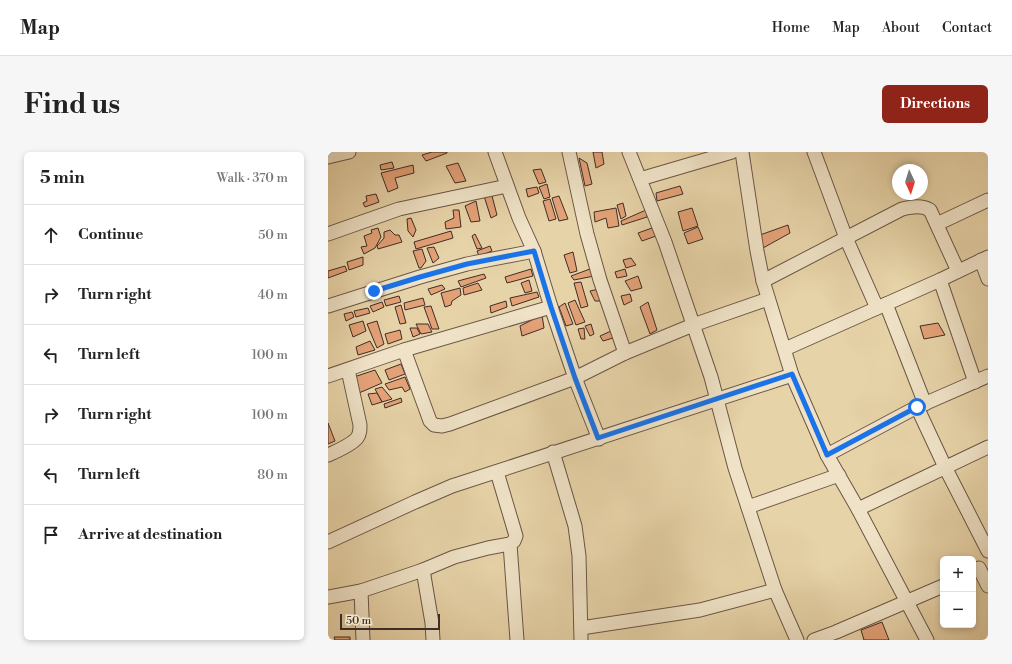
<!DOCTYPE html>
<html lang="en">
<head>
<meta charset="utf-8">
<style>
	body { margin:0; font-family:"Libre Bodoni",serif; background:#f6f6f6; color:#222 }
	.controls { position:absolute; right:12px; bottom:12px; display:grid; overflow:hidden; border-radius:6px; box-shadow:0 2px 6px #0003 }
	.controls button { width:36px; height:36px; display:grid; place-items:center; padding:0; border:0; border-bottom:1px solid #e0e0e0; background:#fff; color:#222; font:20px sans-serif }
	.compass { position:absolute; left:564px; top:12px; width:36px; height:36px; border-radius:50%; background:#fff; box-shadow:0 2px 6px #0003; rotate:176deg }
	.scale { position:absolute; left:12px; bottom:10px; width:100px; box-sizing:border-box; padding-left:4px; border:2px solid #402d26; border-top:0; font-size:11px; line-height:14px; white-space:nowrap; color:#402d26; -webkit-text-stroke:3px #efe2c6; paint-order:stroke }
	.stop { position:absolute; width:12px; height:12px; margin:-9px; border:3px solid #1a73e8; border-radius:50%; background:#fff }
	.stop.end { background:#1a73e8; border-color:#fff; box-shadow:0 1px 4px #0008 }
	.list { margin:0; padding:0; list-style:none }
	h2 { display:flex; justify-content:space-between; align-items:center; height:52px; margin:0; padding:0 16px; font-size:17px }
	h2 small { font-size:13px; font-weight:400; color:#767676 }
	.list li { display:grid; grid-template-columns:26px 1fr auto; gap:12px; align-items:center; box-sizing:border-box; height:60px; padding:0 16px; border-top:1px solid #e0e0e0 }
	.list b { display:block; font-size:15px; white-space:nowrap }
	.list em { font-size:13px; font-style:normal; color:#767676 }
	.icon { flex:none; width:22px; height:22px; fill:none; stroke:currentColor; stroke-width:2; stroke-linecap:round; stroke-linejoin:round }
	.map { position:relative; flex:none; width:660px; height:488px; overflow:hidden; border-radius:6px }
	header { display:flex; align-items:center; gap:24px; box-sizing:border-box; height:56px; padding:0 20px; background:#fff; border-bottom:1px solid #e0e0e0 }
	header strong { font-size:19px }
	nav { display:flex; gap:22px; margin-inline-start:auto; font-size:14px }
	.intro { display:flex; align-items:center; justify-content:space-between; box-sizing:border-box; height:96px; padding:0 24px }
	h1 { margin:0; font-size:28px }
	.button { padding:10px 18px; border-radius:6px; background:#8f2418; color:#fff; font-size:14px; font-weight:700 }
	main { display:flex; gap:24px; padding:0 24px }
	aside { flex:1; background:#fff; border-radius:6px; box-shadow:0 2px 6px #0003 }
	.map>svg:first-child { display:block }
	.building { fill:#e3a177; stroke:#402d26 }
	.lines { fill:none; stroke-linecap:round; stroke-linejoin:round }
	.minor-casing { stroke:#6a5646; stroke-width:15 }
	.minor { stroke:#efe2c6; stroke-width:13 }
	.route { stroke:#1a73e8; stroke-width:5 }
</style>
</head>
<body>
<header>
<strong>Map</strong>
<nav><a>Home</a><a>Map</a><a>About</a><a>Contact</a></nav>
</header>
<div class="intro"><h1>Find us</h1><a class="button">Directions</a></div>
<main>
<aside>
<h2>5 min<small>Walk · 370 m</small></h2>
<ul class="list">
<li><svg class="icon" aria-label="ahead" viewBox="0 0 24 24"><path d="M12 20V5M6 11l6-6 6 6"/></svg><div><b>Continue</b></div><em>50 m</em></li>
<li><svg class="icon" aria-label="right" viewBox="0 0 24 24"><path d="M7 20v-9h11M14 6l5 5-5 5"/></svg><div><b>Turn right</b></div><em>40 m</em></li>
<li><svg class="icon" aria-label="left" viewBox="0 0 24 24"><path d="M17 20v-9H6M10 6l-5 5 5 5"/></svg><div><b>Turn left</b></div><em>100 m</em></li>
<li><svg class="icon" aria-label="right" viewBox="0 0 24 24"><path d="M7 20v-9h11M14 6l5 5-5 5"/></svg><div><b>Turn right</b></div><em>100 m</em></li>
<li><svg class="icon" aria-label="left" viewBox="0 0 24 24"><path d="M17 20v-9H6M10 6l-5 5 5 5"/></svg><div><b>Turn left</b></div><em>80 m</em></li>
<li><svg class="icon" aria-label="arrive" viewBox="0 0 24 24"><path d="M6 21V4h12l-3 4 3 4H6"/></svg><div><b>Arrive at destination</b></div></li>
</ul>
</aside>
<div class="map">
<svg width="660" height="488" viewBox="0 0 660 488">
	<rect width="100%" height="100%" fill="#e7d3a8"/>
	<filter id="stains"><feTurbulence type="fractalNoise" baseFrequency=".005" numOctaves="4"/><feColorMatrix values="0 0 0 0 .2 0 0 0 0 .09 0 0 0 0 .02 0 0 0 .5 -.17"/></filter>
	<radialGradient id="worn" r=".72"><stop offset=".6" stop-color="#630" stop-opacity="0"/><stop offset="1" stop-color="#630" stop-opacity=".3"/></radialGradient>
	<!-- building -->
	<g class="building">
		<path d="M104,0H119V1L98,9L94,3Z"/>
		<path d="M265,0H274L276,12L268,16Z"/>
		<path d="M251,6L259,11L264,32L257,34Z"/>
		<path d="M64,10L66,16L53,18L52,13Z"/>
		<path d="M130,11L138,29L127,31L118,14Z"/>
		<path d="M85,13L86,21L67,26L70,36L60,40L53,21Z"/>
		<path d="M213,17L218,30L211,32L205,18Z"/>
		<path d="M219,32L222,45L216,47L211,35Z"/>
		<path d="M352,34L355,42L329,49L328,41Z"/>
		<path d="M209,35L211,41L200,45L198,37Z"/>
		<path d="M163,40L169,63L163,66L156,44Z"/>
		<path d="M48,42L51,50L37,55L35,51L39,49L38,44Z"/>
		<path d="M231,44L240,67L231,69L224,46Z"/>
		<path d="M222,47L228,67L221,69L215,49Z"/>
		<path d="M148,49L152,69L143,70L137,54Z"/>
		<path d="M295,51L298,64L293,67L289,53Z"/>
		<path d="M288,56L291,74L280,76L278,66L267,70L266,60Z"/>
		<path d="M364,56L370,74L355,79L350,60Z"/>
		<path d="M125,58H131L133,75L118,77L117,70L126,66Z"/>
		<path d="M318,58L319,65L294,73L293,69Z"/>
		<path d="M83,66L88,78L85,85L80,79L79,67Z"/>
		<path d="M460,73L462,81L435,96L432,83Z"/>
		<path d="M370,75L375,87L360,92L356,81Z"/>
		<path d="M50,76L53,85L47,96L36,102L33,95L39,94L36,84L44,81L43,78Z"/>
		<path d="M324,76L328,84L314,89L310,81Z"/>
		<path d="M62,78L67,83H71L74,90L50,97L49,94L56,86V80Z"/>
		<path d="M123,79L125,86L88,97L86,90Z"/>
		<path d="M147,82L154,96L149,97L144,84Z"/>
		<path d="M162,94L164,99L151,104L149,99Z"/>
		<path d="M106,95L111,106L105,111L99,96Z"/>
		<path d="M94,97L98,109L93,116H91L85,99Z"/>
		<path d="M245,100L249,119L242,121L236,103Z"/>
		<path d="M35,105V113L21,118L19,110Z"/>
		<path d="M303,106L308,113L298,116L295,108Z"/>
		<path d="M17,114L19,119L0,126V119Z"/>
		<path d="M203,117L205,124L179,131L177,125Z"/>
		<path d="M262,117L266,124L246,128L243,124Z"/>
		<path d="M297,117L299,124L289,126L287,120Z"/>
		<path d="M156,122L158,126L133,135L130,129Z"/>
		<path d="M310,124L314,136L303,139L297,129Z"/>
		<path d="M201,128L204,139L197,141L193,131Z"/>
		<path d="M253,130L260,154L253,156L246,131Z"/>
		<path d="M150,131L154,138L136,143L135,136Z"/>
		<path d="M114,133L117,137L103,143L100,137Z"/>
		<path d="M132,136L133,143L124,149L123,153L117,155L113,141Z"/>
		<path d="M271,137L275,149H267L262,139Z"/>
		<path d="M209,140L211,145L184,154L182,146Z"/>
		<path d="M302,142L304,149L296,153L293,144Z"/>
		<path d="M71,144L73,150L58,154L56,148Z"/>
		<path d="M95,146L97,153L77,158L76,151Z"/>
		<path d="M247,148L257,170L248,173L240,151Z"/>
		<path d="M178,149L179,155L163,161L162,154Z"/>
		<path d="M54,150L56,155L45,160L42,154Z"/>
		<path d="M320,150L329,178L322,182L312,155Z"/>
		<path d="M237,151L245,172L238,174L231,155Z"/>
		<path d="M73,153L78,171L72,172L67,155Z"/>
		<path d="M103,154L111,177H104L96,155Z"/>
		<path d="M40,156L42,161L28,165L26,159Z"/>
		<path d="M24,160L26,165L18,169L16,162Z"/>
		<path d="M214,163L216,176L194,184L192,174Z"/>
		<path d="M35,169L38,179L25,185L21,173Z"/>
		<path d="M49,169L56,192L49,196L39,172Z"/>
		<path d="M610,171L617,183L596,187L592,174Z"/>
		<path d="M88,172H100L104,180L93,182Z"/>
		<path d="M263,172L266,182L262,184L257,174Z"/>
		<path d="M82,176H89L92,182L85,185Z"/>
		<path d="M256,176L257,187H253L250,177Z"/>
		<path d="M72,178L74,187L60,192L57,182Z"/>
		<path d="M283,179L285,186L275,189L272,184Z"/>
		<path d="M42,189L47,198L30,203L28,195Z"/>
		<path d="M73,212L77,222L61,228L57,218Z"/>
		<path d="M47,218L54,231L31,241L26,225Z"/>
		<path d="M77,225L82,237L77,240L74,235L61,238L57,232Z"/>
		<path d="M54,235L64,247L54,250L47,237Z"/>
		<path d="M49,241L54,250L44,253L40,242Z"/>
		<path d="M73,246L74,250L57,256L56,252Z"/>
		<path d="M0,271L7,289L0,292Z"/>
		<path d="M554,470L561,488H536L533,478Z"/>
		<path d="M6,485H22V488H7Z"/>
	</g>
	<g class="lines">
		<!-- minor casing -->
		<g class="minor-casing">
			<g id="minor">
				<path d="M167,0L191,66L206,99L223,155L247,226L271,287"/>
				<path d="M241,0L259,82L272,128L297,201"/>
				<path d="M301,0L337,90L383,225L407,316L447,438L469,488"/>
				<path d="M414,0L429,99L435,129L464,223L499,303L530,357L599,488"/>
				<path d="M486,0L518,86L549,156"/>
				<path d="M0,5L21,0"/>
				<path d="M312,27L404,0"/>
				<path d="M609,72L660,48"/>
				<path d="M0,82L71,57L179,34"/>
				<path d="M653,108L660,127"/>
				<path d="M612,128L647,230"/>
				<path d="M435,129L574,57C584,55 593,53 602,58L630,119"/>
				<path d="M558,152L597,252"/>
				<path d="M0,154L92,125L139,112L206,99"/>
				<path d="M457,197L612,128L660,105"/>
				<path d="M76,198L102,269L106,273L114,274L122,272L247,226L297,201L365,173L440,147"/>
				<path d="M0,224L76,198L223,155"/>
				<path d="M589,255L617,315L660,399"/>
				<path d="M225,300L247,374L251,404L253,488"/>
				<path d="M0,303C7,300 24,292 29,286C32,282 32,278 32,273L20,218"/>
				<path d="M499,303L589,255L660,224"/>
				<path d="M420,355L511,323"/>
				<path d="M530,357L660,295"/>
				<path d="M0,390L87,350L124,334L464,223"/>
				<path d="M182,392L189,488"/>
				<path d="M651,416L660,434"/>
				<path d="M95,418L104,471L105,488"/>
				<path d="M33,439L35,488"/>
				<path d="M0,445L33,439L95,418L126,405L160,396L182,392L186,389L188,384L169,320"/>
				<path d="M253,476L372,458L447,438"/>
				<path d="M486,488L508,480L615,434"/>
			</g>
		</g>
		<!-- minor -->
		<use href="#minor" class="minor"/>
	</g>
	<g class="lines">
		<!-- route -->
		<path class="route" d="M46,139L92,125L139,112L206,99L223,155L247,226L270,286L464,222L499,303L589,255"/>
	</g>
	<rect width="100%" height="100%" filter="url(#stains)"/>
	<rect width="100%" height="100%" fill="url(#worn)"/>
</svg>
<div class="controls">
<button>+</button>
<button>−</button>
</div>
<svg class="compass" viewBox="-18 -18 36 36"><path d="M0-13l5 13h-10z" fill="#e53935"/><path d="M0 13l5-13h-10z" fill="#767676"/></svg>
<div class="scale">50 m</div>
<div class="stop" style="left:589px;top:255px"></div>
<div class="stop end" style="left:46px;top:139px"></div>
</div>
</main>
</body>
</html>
